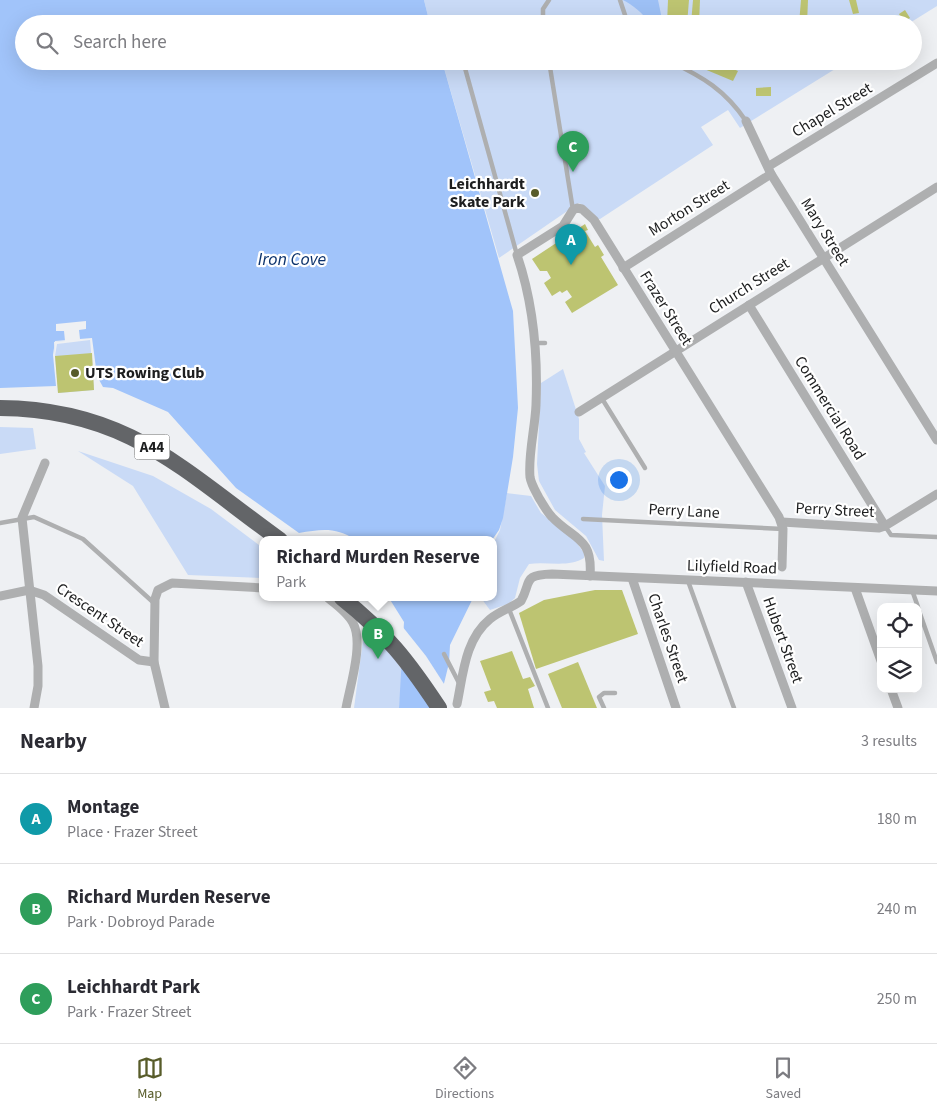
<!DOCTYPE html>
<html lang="en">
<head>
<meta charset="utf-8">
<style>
	body { margin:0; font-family:"Source Sans 3",sans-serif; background:#f7f7f7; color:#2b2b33 }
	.controls { position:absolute; right:15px; bottom:15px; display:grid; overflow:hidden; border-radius:10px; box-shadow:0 5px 20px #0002 }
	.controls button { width:45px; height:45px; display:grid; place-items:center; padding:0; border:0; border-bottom:1px solid #e1e1e2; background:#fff; color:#2b2b33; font:25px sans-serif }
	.you { position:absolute; left:618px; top:479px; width:18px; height:18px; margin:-12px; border:4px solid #fff; border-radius:50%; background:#1a73e8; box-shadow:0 0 0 8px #1a73e833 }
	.badge { display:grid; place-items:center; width:32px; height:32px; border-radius:50%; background:#585c2a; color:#fff; font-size:16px; font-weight:700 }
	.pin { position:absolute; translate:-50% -41px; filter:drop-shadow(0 1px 2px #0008) }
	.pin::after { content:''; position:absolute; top:26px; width:18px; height:15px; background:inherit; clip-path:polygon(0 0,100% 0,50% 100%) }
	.popup { position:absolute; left:259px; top:536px; width:238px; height:65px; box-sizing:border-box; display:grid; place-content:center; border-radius:10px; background:#fff; filter:drop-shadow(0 1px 4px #0005); font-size:16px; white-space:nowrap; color:#7c7c81 }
	.popup b { font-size:19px; color:#2b2b33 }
	.popup::after { content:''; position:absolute; left:50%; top:100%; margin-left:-10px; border:10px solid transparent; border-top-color:#fff }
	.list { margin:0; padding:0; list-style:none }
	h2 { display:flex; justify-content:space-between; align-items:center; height:65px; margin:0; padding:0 20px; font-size:21px }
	h2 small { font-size:16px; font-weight:400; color:#7c7c81 }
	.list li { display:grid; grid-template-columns:32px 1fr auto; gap:15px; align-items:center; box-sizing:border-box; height:90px; padding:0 20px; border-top:1px solid #e1e1e2 }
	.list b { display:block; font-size:19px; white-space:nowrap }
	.list p { margin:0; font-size:16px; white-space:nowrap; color:#7c7c81 }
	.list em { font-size:16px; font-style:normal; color:#7c7c81 }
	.icon { flex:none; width:28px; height:28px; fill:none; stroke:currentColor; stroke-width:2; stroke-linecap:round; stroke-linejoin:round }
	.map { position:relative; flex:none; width:937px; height:708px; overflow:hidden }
	.search { position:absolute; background:#fff; box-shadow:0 5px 20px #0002; left:15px; right:15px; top:15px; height:55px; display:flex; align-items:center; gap:12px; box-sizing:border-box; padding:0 18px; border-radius:28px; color:#7c7c81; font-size:19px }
	.sheet { height:335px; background:#fff }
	nav { display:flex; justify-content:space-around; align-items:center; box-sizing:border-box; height:70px; border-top:1px solid #e1e1e2; background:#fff; font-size:14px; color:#7c7c81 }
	nav a { display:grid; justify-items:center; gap:2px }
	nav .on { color:#585c2a }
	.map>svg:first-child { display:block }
	.green { fill:#c9daf6 }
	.forest { fill:#9dc0f5 }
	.water { fill:#a1c4fa }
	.pier { fill:#eef0f3 }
	.building { fill:#bdc471 }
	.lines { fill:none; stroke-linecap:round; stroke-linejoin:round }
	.lane { stroke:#aeafb0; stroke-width:4.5 }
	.street { stroke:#aeafb0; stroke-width:9 }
	.highway { stroke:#636568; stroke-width:16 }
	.poi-dot { fill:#585c2a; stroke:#fff; stroke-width:2 }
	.labels { text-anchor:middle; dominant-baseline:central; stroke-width:4.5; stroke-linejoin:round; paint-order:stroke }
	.shield { fill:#fff; stroke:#616262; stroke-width:1 }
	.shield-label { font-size:15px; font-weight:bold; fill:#1d1e1f }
	.street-label { font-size:16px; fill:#1d1e1f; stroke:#fff }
	.poi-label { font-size:16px; font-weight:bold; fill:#1d1e1f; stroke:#fff; text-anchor:end }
	.water-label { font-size:18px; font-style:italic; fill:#0c336d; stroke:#fff }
</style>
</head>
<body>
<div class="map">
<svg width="937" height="708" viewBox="0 0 937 708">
	<rect width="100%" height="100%" fill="#eef0f3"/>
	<!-- green -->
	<g class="green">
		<path d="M424,0H937V6L908,24H430Z"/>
		<path d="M442,61H848L740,128L728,110L701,127L713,145L600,219H597L587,208L579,203L499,258Z"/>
		<path d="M79,330L80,340L90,339L94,390L58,393L54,342L65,341L64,331Z"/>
		<path d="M563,369L579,419V439L586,452L584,453L605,486L602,515L604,561L599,560L586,536L555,510L539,481L537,464L541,383Z"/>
		<path d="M0,427L33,428L36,449L0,454Z"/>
		<path d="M78,451L153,476L211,509L263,548V578L188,575L133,486Z"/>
		<path d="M507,493L531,496L541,513L574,539L584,553V558C569,568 546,561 529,564L520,578L515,598L508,604L490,610L481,598H493V544L500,530Z"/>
		<path d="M365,625L387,648L403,671L399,708H354Z"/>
	</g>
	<!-- forest -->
	<path class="forest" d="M623,0H658L663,24H649C645,14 631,4 623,0Z"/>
	<!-- water -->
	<g class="water">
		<path d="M0,0H424L430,24H24V61H442L513,311L518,408L513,457L503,518L499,530L492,540H356C336,527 322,529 299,533L236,488L168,412L113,388L103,387L97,376L92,338L55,341L53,355L56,386L0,388Z"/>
		<path d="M389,598H473L450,645L449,663L438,708H399L404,622Z"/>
	</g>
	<!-- pier -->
	<g class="pier">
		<path d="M86,321V329L79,330L80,339H90L91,349L90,340L57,344L55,356L54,342L65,341L64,331H56V324Z"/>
		<path d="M402,626L426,656L446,687L441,708L401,660Z"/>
	</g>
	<!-- building -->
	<g class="building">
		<path d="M668,0H689L687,24H667Z"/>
		<path d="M693,0H700L699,24H691Z"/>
		<path d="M801,0H808L807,24H799Z"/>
		<path d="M849,0H856L859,13L853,14Z"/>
		<path d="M905,10L910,18L903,22L899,14Z"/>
		<path d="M699,61H715L738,71L733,81L697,66Z"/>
		<path d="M744,61H799L793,66L782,68L744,65Z"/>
		<path d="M771,87V96H756V88Z"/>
		<path d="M585,224L588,230L585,231L595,247L598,245L604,255L601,257L618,285L572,313L565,302L572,297L567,290L562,293L560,291L552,296L544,283L551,278L547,271H540L532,259Z"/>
		<path d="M92,353L94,390L58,393L55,356Z"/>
		<path d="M595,590H622L638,634L536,669L519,613L544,600Z"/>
		<path d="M512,651L523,679L530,677L535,686L528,689L534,708H497L494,701L488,702L484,692L491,690L480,661Z"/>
		<path d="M578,662L597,708H562L548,674Z"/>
	</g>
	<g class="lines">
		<!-- lane -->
		<g class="lane">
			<path d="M620,0L628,24"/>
			<path d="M543,24V9L549,0"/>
			<path d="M463,61L517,255"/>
			<path d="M549,61L573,210"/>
			<path d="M669,61C703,77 725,90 746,121"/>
			<path d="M535,343H545"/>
			<path d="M601,397L645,468"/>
			<path d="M583,519L783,529"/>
			<path d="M0,523L34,517L83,539L154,603"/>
			<path d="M885,526L891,535L937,537"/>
			<path d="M688,581L734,708"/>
			<path d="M912,590L918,607"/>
			<path d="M918,608L937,662"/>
			<path d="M509,609L548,708"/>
			<path d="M444,654L459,683"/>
			<path d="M604,708L599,697L604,693H615"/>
		</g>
		<!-- street -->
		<g class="street">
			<path d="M746,121L771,174L937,440"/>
			<path d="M769,166L937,63"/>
			<path d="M623,268L771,174"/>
			<path d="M749,305L885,526"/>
			<path d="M579,412L937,187"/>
			<path d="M782,522L879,528L885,526L937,494"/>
			<path d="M590,576C593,537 574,540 552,517C547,512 543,504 539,498C536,492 531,484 530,477C528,454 535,429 536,405C538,356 533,302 517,255L563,226L573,210L577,208L582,209L594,220L779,517L783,529L782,567"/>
			<path d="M632,578L676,708"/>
			<path d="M746,582L792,708"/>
			<path d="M855,588L881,661"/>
			<path d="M0,596L29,590L44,595L139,660L154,662"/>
			<path d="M328,598C337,605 348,613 353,623C364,643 350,686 346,708"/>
			<path d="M891,689L898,708"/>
			<path d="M457,704C463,675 465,639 490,619C500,611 511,608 521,601C532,581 522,575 552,574L937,591"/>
			<path d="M34,708L38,686V666L22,518L45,463"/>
			<path d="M165,708L154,662L155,599L158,590L172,583L263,588"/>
		</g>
		<!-- highway -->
		<g class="highway">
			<path d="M0,408C128,409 184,471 280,540"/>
			<path d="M342,598C386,633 408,661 439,708"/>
		</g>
	</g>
	<!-- markers -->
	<g class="poi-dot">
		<circle cx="535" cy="193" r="5"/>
		<circle cx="75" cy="373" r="5"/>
	</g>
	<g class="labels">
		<!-- shield labels -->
		<rect class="shield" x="134.5" y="434.5" width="35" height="25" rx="4"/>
		<g class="shield-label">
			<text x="152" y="447">A44</text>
		</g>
		<!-- street labels -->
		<g class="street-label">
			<text transform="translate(832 110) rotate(-31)">Chapel Street</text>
			<text transform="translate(689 208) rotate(-32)">Morton Street</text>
			<text transform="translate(825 232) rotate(58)">Mary Street</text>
			<text transform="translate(749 286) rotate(-32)">Church Street</text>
			<text transform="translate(666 308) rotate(58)">Frazer Street</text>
			<text transform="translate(830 408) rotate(58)">Commercial Road</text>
			<text transform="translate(835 510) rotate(3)">Perry Street</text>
			<text transform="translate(684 511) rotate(3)">Perry Lane</text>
			<text transform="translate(732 567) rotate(2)">Lilyfield Road</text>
			<text transform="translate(100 615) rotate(34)">Crescent Street</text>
			<text transform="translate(668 638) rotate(71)">Charles Street</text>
			<text transform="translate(783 640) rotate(70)">Hubert Street</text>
		</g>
		<!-- poi labels -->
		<g class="poi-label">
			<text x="525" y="184">Leichhardt<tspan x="525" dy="18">Skate Park</tspan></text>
			<text x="85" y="373" text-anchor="start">UTS Rowing Club</text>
		</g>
		<!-- water labels -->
		<g class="water-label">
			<text x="292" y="259">Iron Cove</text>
		</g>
	</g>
</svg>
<div class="controls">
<button><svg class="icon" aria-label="locate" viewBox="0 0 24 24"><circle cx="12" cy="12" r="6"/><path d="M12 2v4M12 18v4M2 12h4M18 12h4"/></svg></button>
<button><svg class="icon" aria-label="layers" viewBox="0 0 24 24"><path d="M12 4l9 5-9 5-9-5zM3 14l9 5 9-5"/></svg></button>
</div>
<div class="you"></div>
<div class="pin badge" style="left:571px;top:265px;background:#0f9aa8">A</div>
<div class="pin badge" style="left:378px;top:659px;background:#2e9e5b">B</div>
<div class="popup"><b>Richard Murden Reserve</b>Park</div>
<div class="pin badge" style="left:573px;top:172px;background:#2e9e5b">C</div>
<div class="search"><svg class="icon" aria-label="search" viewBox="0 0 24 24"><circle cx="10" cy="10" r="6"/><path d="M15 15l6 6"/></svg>Search here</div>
</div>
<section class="sheet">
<h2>Nearby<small>3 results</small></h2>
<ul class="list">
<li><span class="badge" style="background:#0f9aa8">A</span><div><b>Montage</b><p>Place · Frazer Street</p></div><em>180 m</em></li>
<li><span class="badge" style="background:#2e9e5b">B</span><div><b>Richard Murden Reserve</b><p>Park · Dobroyd Parade</p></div><em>240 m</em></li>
<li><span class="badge" style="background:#2e9e5b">C</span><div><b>Leichhardt Park</b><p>Park · Frazer Street</p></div><em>250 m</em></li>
</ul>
</section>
<nav>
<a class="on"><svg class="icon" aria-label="map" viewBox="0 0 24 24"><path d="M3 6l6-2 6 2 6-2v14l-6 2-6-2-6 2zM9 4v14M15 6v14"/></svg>Map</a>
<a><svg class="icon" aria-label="directions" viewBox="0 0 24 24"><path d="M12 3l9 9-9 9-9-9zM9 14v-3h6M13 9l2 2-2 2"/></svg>Directions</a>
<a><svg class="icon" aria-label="saved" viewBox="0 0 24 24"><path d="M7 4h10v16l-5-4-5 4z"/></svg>Saved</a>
</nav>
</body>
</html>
